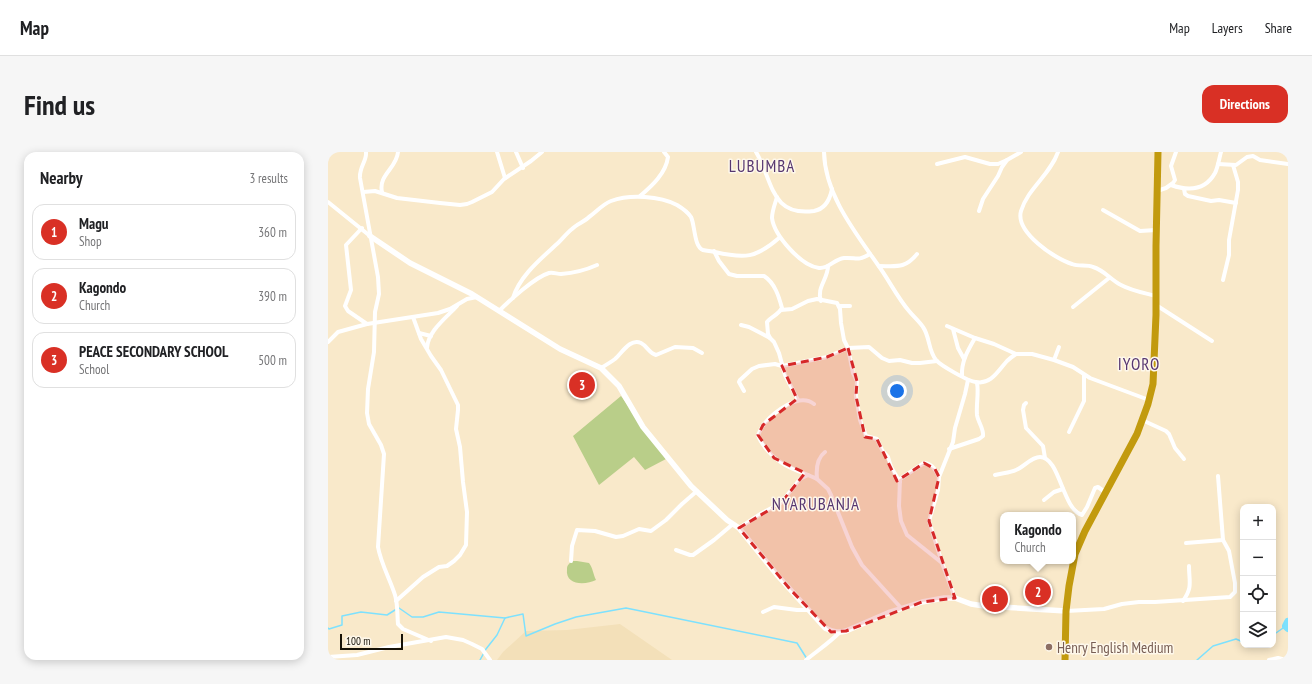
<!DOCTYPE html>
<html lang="en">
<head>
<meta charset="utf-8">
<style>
	body { margin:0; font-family:"PT Sans Narrow",sans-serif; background:#f6f6f6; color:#202124 }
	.controls { position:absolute; right:12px; bottom:12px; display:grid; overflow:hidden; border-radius:8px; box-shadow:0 2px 10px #0003 }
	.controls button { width:36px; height:36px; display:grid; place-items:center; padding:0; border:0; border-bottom:1px solid #e0e0e0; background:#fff; color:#202124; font:20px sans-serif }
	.scale { position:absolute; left:12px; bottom:10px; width:63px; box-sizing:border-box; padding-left:4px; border:2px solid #171207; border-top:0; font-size:11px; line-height:14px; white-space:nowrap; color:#171207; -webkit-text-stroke:3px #fef8eb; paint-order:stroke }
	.you { position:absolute; left:569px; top:239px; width:14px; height:14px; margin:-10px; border:3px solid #fff; border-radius:50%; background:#1a73e8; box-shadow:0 0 0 6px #1a73e833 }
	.badge { display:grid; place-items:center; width:26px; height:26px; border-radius:50%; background:#d93025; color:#fff; font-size:13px; font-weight:700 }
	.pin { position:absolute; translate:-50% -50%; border:2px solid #fff; box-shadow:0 1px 4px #0006 }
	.popup { position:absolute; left:672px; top:360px; width:76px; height:52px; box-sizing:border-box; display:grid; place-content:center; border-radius:8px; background:#fff; filter:drop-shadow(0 1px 3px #0005); font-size:13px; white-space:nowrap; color:#757577 }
	.popup b { font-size:15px; color:#202124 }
	.popup::after { content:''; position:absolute; left:50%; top:100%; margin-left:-8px; border:8px solid transparent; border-top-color:#fff }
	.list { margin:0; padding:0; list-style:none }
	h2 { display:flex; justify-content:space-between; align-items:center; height:52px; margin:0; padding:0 16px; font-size:17px }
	h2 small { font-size:13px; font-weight:400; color:#757577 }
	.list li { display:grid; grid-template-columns:26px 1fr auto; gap:12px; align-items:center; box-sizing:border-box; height:56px; margin:0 8px 8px; padding:0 8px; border:1px solid #e0e0e0; border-radius:12px }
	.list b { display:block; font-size:15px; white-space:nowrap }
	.list p { margin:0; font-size:13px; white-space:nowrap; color:#757577 }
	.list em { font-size:13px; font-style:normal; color:#757577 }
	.icon { flex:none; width:22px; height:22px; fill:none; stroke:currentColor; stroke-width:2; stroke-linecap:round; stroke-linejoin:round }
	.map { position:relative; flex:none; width:960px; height:508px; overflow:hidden; border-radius:12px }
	header { display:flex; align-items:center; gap:24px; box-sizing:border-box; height:56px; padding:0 20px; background:#fff; border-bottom:1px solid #e0e0e0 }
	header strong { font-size:19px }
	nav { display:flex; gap:22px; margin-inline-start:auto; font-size:14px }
	.intro { display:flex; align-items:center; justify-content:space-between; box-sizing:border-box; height:96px; padding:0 24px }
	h1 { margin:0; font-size:28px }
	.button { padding:10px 18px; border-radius:12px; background:#d93025; color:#fff; font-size:14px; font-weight:700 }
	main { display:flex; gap:24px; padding:0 24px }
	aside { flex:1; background:#fff; border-radius:12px; box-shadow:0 2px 10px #0003 }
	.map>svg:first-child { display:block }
	.built { fill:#f3e0b9 }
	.green { fill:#b9ce89 }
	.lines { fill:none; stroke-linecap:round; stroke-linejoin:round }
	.stream { stroke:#7de1fe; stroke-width:1.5 }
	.river { stroke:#7de1fe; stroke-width:8 }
	.street { stroke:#fff; stroke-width:4 }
	.secondary { stroke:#fff; stroke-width:5.5 }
	.highway { stroke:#c29a0e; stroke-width:7 }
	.marked { fill:#d62828; fill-opacity:0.2; stroke:#d62828; stroke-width:3; stroke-dasharray:8 5; stroke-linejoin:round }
	.education-dot { fill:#8d6e63; stroke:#fef8eb; stroke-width:1.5 }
	.labels { text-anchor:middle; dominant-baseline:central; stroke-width:3; stroke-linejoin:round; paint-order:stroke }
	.education-label { font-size:15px; fill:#785e54; stroke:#fef8eb; text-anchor:start }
	.quarter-label { font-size:17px; letter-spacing:1px; fill:#573670; stroke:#fef8eb }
</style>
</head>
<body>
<header>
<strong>Map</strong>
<nav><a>Map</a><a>Layers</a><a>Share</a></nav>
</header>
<div class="intro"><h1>Find us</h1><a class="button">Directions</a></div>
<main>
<aside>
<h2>Nearby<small>3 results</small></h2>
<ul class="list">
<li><span class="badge">1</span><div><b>Magu</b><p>Shop</p></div><em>360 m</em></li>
<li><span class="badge">2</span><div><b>Kagondo</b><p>Church</p></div><em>390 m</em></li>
<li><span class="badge">3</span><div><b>PEACE SECONDARY SCHOOL</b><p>School</p></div><em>500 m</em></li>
</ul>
</aside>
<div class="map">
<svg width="960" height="508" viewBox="0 0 960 508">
	<rect width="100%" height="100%" fill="#f9e9ca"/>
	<!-- built -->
	<g class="built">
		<path d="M249,218L269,229L259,248L238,237Z"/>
		<path d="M292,472L344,508H169L175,500L198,479L239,478Z"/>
	</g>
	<!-- green -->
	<g class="green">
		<path d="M293,244L338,307L317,318L306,305L271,333L245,284Z"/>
		<path d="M244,409H249L261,411C265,416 265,422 268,428C258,433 237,434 239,417C239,413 241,412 244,409Z"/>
	</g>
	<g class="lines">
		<!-- stream -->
		<g class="stream">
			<path d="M71,456L84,465H95L111,460L177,466"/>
			<path d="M0,476L1,477L14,473V464L33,460L59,463L67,458"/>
			<path d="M945,483L958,474"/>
			<path d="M152,508L158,497L169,483L177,466L195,462L198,484L227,472L248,465L298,456L469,491L479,507"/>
			<path d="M869,508L885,494L908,487L915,490"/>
		</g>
		<!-- river -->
		<path class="river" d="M960,470L958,474L960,476"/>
		<!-- street -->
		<g class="street">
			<path d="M38,0C39,9 31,15 32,26L50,125L51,142L47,160L46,200L40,237L39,261L41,272L53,293L56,302L50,395C53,412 62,427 67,443C70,453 69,462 70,472L75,477L103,489"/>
			<path d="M169,0L177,26"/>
			<path d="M188,0L195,16"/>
			<path d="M428,0C445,28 442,65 486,59C497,57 502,47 504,37"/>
			<path d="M496,0C497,43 527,80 550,113C561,128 569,145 581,159C585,164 591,169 595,175C602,185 600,198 608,208C612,213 641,230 648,230C663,233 670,219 679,209C681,207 685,204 688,202"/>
			<path d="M730,0C722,23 700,36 693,59C687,80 727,107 744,112C751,115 759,112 765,115C776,118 783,128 793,133C804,139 817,141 828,144"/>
			<path d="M609,12L637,5L662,12H670L679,8"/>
			<path d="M890,12L908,13L919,5L925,4L932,8L960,12"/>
			<path d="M843,33C860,39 877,39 887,21C890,15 891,7 893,0"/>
			<path d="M856,37L857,42L860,44L883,49L891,48L908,51"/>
			<path d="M829,39L838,36L845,31L847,28L843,14L848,0"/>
			<path d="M35,40L47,39L69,46L112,51L132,53L139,52L144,50L164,40L176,27L203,9L214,0"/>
			<path d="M54,40C50,23 69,16 70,0"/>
			<path d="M312,44C324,34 338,21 340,5L336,0"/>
			<path d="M449,45C447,52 444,59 444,66C446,83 473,114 491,116C501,117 506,107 516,106C529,105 528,110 542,102"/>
			<path d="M0,50L42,84"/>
			<path d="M775,58L812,79L828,78"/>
			<path d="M651,59L655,47L670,24L674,15L679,8L693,0"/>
			<path d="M34,76L18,93L23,138L17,154L20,159L39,172"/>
			<path d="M386,99L391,109L401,122L409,124H436C447,131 451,145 454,156C451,162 443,165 439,170L440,182L442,186"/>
			<path d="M551,114C568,114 577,117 589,102"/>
			<path d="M895,128L901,103V88L910,38V30L905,13"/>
			<path d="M185,146C192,123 214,106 231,90C235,86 239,81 244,77C249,72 256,70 261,65C268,60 275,52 283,49C302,42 332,44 349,53C354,56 359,59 363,65C367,73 366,95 375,98C379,99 383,99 387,100C417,107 428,106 451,86"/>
			<path d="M493,149C488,136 500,127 500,114"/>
			<path d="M828,153L884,189"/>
			<path d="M511,154H522"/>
			<path d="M745,155L781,126"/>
			<path d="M453,158L464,157L480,149L489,147L509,151L512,157L513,171L516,188L520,196L525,221L529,229L528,244L532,268L538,284L549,287L554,298L560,305L563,315L572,330"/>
			<path d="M171,159C181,149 207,125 221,121C225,120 229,122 233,122C245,121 258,118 269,113"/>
			<path d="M413,173L421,175L442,186L446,190L451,201L457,223L470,248"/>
			<path d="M619,174L647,186L666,192L688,202H704L726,208L745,215L762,226L821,248"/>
			<path d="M625,177L630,196L636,207"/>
			<path d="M91,181L103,184"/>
			<path d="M0,190L10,180L39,172L110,161L122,157L139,147L149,145"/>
			<path d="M99,196C100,179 118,166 129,154"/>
			<path d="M726,208L731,195"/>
			<path d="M273,216C278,213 283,210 287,207C294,201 302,186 313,191C319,194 321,201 328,203L347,195L365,196L374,201"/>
			<path d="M634,224C633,210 640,198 647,186"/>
			<path d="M416,239L411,230L412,228L424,217L431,214L447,212L454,214L499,205L520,196L541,195L554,206L561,209L572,208L584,211H592L609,209"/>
			<path d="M698,251L696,253L695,258L698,276L715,294L717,306"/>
			<path d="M486,252C471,240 446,260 436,272C433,275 432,280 430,283C432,290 436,294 440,299C455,316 470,318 489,327"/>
			<path d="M814,268L838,279L841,282L847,296L856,307"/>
			<path d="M741,280L756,249V223"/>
			<path d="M621,297L651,287L655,284C656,277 650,270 649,263C648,252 651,241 649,231"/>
			<path d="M497,300C489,306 488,317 489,327L500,337L503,343L524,395L534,413L574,457"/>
			<path d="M667,323C674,321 682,321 688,318C696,315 703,305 712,305C732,305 734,357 754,363L759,355L767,336L770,335L777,340"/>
			<path d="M611,325C608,318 603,311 596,311L572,327L571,354L573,369L579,383L614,411"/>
			<path d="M716,348L726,340L735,337"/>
			<path d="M411,376L434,361L453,351L472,327L480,323"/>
			<path d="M858,391L895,388"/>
			<path d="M348,398L362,403H365L386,388L405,372"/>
			<path d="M243,409L244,394L249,378L267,379L288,385L295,384L311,377L323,379L338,368L354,352L369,339"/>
			<path d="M627,446L614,411L601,369L610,338L611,325L625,290L627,276L637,242L640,228"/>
			<path d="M68,449L95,425L111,415L119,414L126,409L132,403L138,393L139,360L135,330L132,295L128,277L130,258V253L113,218L103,204L93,187L85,165"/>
			<path d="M855,449C865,435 861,430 861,414"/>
			<path d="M738,459L776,457L794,452L811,450H827L902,445L907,440V431L901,399L895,388L890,324"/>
			<path d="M435,460L446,455L469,458H481"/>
			<path d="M0,505L29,503L61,495L118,485L135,488L144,492L154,497L162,508"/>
			<path d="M478,508C489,499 501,491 511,481"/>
			<path d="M941,508L950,506L958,508"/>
		</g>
		<!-- secondary -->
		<path class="secondary" d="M42,84L82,111L144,142L232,197L273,216L291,234L315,275L363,334L399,368L411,376L450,424L497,476C505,480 510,481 518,479L562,460L594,450L616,446H627L643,452L656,454L738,459"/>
		<!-- highway -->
		<path class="highway" d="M737,508L738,459L741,434L747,402L757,379L809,282L820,252L825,232L828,163V94L830,0"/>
	</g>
	<!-- marked area -->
	<path class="marked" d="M520,196L529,229L528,244L537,285L549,287L569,329L596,311L607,317L611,325L601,369L627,446L594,450L518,479L503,480L461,436L411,376L453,351L477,321L446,306L430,283L435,273L469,247L454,214L499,205Z"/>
	<!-- markers -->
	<circle class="education-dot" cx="721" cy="495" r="4"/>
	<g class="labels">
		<!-- education labels -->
		<g class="education-label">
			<text x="729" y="495">Henry English Medium</text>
		</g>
		<!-- quarter labels -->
		<g class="quarter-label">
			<text x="434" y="14">LUBUMBA</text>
			<text x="811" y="212">IYORO</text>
			<text x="488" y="352">NYARUBANJA</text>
		</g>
	</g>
</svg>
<div class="controls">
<button>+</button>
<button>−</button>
<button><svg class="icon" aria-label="locate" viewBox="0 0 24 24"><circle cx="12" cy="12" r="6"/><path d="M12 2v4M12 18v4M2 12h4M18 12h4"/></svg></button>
<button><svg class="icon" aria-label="layers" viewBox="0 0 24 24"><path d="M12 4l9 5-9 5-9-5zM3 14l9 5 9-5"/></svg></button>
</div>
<div class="scale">100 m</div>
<div class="you"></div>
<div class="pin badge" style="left:667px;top:447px">1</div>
<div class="pin badge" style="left:710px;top:440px">2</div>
<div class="popup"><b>Kagondo</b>Church</div>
<div class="pin badge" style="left:254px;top:233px">3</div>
</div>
</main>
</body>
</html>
